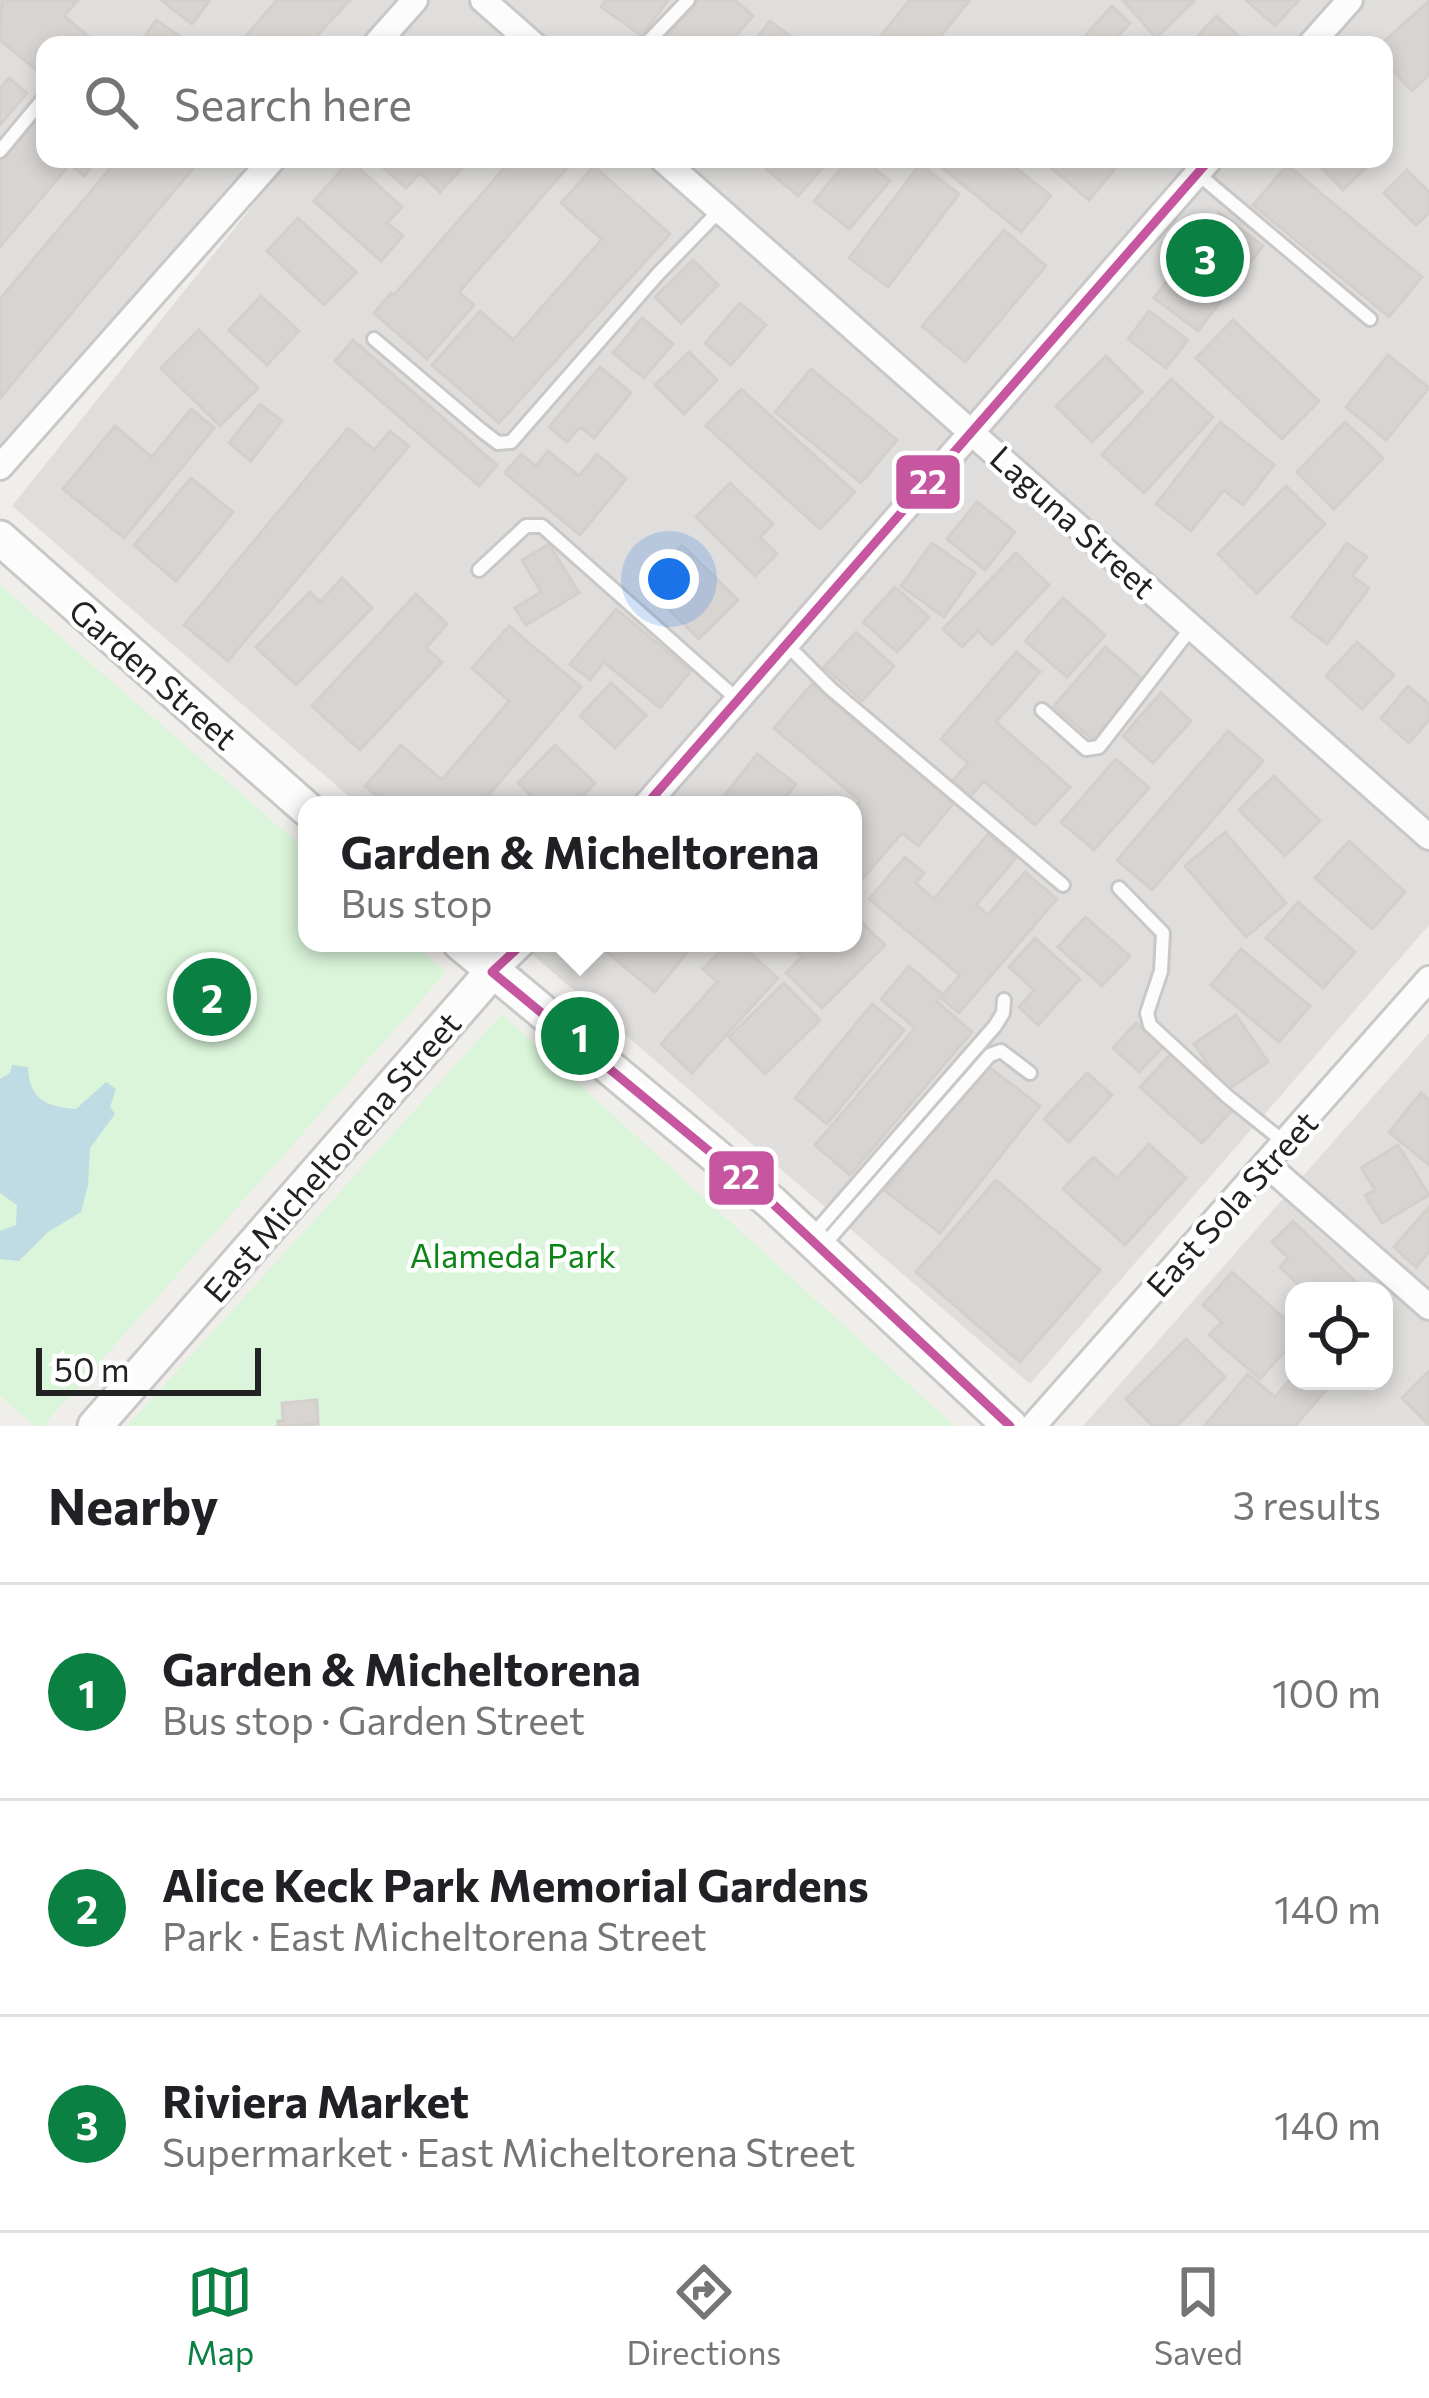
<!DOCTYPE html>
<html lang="en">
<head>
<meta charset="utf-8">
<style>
	body { margin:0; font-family:Commissioner,sans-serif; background:#f2f2f2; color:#202124 }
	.controls { position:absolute; right:36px; bottom:36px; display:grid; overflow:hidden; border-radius:24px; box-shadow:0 6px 18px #0003 }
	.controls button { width:108px; height:108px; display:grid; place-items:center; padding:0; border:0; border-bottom:3px solid #e0e0e0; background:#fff; color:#202124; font:60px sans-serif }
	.scale { position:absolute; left:36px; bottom:30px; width:225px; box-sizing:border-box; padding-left:12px; border:6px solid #222; border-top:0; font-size:33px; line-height:42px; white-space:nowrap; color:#222; -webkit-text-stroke:9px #fff; paint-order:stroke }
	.you { position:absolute; left:669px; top:579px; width:42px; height:42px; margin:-30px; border:9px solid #fff; border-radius:50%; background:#1a73e8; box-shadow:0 0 0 18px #1a73e833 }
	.badge { display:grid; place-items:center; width:78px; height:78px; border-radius:50%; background:#0b8043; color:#fff; font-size:39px; font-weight:700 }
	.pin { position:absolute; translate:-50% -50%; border:6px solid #fff; box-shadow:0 3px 12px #0006 }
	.popup { position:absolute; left:298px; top:796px; width:564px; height:156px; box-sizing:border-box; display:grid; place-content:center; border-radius:24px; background:#fff; filter:drop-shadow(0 3px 9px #0005); font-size:39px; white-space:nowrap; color:#757577 }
	.popup b { font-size:45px; color:#202124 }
	.popup::after { content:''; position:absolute; left:50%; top:100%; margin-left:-24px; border:24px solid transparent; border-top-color:#fff }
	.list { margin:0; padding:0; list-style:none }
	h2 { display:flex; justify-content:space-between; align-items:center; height:156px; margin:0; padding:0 48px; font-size:51px }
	h2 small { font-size:39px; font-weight:400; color:#757577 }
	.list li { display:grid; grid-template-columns:78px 1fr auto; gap:36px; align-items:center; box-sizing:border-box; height:216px; padding:0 48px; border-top:3px solid #e0e0e0 }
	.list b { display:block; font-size:45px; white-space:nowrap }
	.list p { margin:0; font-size:39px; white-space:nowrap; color:#757577 }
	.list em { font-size:39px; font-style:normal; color:#757577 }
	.icon { flex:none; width:66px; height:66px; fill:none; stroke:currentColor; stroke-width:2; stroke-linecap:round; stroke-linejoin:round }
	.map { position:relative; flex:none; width:1429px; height:1426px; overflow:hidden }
	.search { position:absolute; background:#fff; box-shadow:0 6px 18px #0003; left:36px; right:36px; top:36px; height:132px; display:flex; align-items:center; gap:30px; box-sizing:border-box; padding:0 42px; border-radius:24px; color:#757577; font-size:45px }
	.sheet { height:804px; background:#fff }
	nav { display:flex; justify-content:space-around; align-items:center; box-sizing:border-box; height:168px; border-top:3px solid #e0e0e0; background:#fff; font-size:33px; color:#757577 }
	nav a { display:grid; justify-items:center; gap:6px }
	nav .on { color:#0b8043 }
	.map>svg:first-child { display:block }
	.residential { fill:#dfdedc; fill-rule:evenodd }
	.park { fill:#daf5da }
	.water { fill:#bfdbe3 }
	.building { fill:#d7d4d2; stroke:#d3d0cc; stroke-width:3 }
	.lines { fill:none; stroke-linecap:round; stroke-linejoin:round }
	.service-casing { stroke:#c9c8c7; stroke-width:18 }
	.minor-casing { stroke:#c9c8c7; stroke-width:30 }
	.tertiary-casing { stroke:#c9c8c7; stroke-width:39 }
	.service { stroke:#fdfcfc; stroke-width:12 }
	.minor { stroke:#fdfcfc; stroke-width:24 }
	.tertiary { stroke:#fdfcfc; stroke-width:33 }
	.bus-1-casing { stroke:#fff; stroke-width:18 }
	.bus-1 { stroke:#c756a1; stroke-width:9 }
	.labels { text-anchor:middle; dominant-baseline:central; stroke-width:9; stroke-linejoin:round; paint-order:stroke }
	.street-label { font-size:33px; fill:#222; stroke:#fff }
	.park-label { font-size:33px; fill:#0c8416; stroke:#fff }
	.line-badge { stroke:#fff; stroke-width:4.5 }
	.badge-label { font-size:33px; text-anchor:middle; font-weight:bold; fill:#fff }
</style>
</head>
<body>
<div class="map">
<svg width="1429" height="1426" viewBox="0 0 1429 1426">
	<rect width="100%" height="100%" fill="#f0eeeb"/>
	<!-- residential -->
	<g class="residential">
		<path d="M0,0H413L373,45H45V159H270L0,460Z"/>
		<path d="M417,0H1429V925L1030,1384L519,943H853V805H359L12,506L290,159H1384V45H381Z"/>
		<path d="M1429,1033V1426H1083ZM1294,1291H1384V1381H1294Z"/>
	</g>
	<!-- park -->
	<g class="park">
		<path d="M0,585L307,851V943H413L446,972L43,1426H34L0,1396Z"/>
		<path d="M502,1014L953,1425V1426H127Z"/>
	</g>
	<!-- water -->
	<path class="water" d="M12,1065L28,1067C29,1099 46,1107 76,1109L106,1082L116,1089L110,1107L115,1114L90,1148L88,1185L81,1212L48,1232L19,1261L0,1259V1231L16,1225L17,1205L0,1193V1079L10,1073Z"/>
	<!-- building -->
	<g class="building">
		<path d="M2,0H78L64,16L99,45H45V77L0,40Z"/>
		<path d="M161,0H210L192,24Z"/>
		<path d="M277,0H350L308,45H238Z"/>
		<path d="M606,0H668L642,36L601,7Z"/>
		<path d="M698,0H735L753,16L728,45H660Z"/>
		<path d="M910,0H970L933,45H873Z"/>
		<path d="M1123,0H1193L1194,1L1156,38Z"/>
		<path d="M1246,0H1299L1275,26Z"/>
		<path d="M1429,1V75L1412,91L1384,61V45H1380Z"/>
		<path d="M1112,6L1130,23L1110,45H1077Z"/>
		<path d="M1216,16L1249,45H1190Z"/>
		<path d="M156,20L193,45H139Z"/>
		<path d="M770,21L794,39L789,45H751Z"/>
		<path d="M9,78L27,93L0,125V88Z"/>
		<path d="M45,109V159H98L84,176L70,164L0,247V163Z"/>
		<path d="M118,159H201L0,398V299Z"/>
		<path d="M374,159H470L440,192L420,173L406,188Z"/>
		<path d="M512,159H575L459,292L474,305L427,359L374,313L391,293L394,295Z"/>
		<path d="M774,159H830L798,196L766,169Z"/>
		<path d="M849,159H863L890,181L849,229L814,201Z"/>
		<path d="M937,159H1005L1051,196L1021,232L935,162Z"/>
		<path d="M1041,159H1123L1089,200Z"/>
		<path d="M1313,159H1375L1343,190Z"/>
		<path d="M350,160L402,207L387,223L403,236L381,261L314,201Z"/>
		<path d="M920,164L959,194L888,287L849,258Z"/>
		<path d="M1287,165L1422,277L1389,317L1253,205Z"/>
		<path d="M594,166L670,234L499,423L432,365L480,311L513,340L602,239L561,203Z"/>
		<path d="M1407,170L1429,192V213L1416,225L1384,193Z"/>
		<path d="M1219,213L1263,246L1198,331L1154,298Z"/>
		<path d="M298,218L356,272L324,305L267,251Z"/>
		<path d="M1004,230L1046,266L965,362L922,326Z"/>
		<path d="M693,260L718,285L681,323L655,297Z"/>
		<path d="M261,296L299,331L267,365L229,330Z"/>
		<path d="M740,303L766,325L731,365L705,343Z"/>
		<path d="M1149,311L1188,340L1166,368L1128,339Z"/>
		<path d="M642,318L673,344L644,378L613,353Z"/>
		<path d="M1233,320L1319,401L1282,439L1196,358Z"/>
		<path d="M199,330L258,388L220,426L161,368Z"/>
		<path d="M353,340L497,465L479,486L335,361Z"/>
		<path d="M689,352L717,380L684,414L655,385Z"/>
		<path d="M1388,355L1429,388L1386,440L1346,407Z"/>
		<path d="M1106,356L1142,392L1092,442L1056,406Z"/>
		<path d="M600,367L631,393L594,438L580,427L567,442L549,427Z"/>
		<path d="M811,369L897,440L861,483L775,412Z"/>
		<path d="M1171,379L1213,417L1144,493L1102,455Z"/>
		<path d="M741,389L855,492L820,529L706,426Z"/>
		<path d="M260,404L282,421L251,461L229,443Z"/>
		<path d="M191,409L214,428L124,538L63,489L115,426L152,457Z"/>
		<path d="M1220,422L1274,465L1243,505L1224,490L1191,531L1156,504Z"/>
		<path d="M1345,422L1383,458L1334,509L1297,472Z"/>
		<path d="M348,428L374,450L390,431L409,446L228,661L184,625Z"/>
		<path d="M548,451L579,476L597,454L626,479L580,535L505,473L521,454L536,466Z"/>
		<path d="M191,478L233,512L176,581L134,545Z"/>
		<path d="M730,483L773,524L760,537L777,554L755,576L696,517Z"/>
		<path d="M1286,486L1325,524L1257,593L1218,554Z"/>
		<path d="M977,502L1015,532L985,570L947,539Z"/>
		<path d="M932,543L975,573L944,617L901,586Z"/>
		<path d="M1347,543L1367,557L1352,576L1369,588L1327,644L1292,617Z"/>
		<path d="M549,544L579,593L526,625L515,608L541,592L522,560Z"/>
		<path d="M682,545L738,600L699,639L643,584Z"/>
		<path d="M1016,553L1049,585L992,645L978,631L962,647L943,629Z"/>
		<path d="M342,578L372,608L296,685L256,647L310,592L320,602Z"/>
		<path d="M895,587L929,617L897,652L863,622Z"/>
		<path d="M416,594L447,624L426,648L442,662L360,750L312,706Z"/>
		<path d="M1063,598L1105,635L1067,677L1025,641Z"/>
		<path d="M616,609L691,671L660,708L604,662L590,680L570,664Z"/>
		<path d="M509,626L581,687L480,805H388L365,786L401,745L442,780L509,701L472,668Z"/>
		<path d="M856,632L894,666L862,701L824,667Z"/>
		<path d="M1357,642L1394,675L1362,709L1326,676Z"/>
		<path d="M1105,647L1144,681L1093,740L1054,706Z"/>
		<path d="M1016,652L1040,672L996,722L1070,787L1035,825L984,781L971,796L952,781L968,763L941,739Z"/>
		<path d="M611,683L646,715L615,748L580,716Z"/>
		<path d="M812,684L954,803L918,846L902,833L853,890V810L860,801L774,728Z"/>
		<path d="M1408,686L1429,704V720L1409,743L1381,718Z"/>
		<path d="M1161,693L1191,721L1153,763L1123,736Z"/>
		<path d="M1228,731L1263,761L1152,890L1117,860Z"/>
		<path d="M555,745L595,783L574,805H541L518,783Z"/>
		<path d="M757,754L796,784L780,805H738L725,795Z"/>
		<path d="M1116,759L1149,788L1094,850L1061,822Z"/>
		<path d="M1274,776L1320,821L1285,856L1239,810Z"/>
		<path d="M1225,832L1286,903L1246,937L1185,866Z"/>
		<path d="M988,834L1016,858L976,905L988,915L1025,872L1057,899L959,1013L940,997L936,1001L972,1032L850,1175L815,1145L915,1028L881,999L909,966L943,995L960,975L869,899L905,857L924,873L916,883L934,899Z"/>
		<path d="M1349,841L1405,892L1372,929L1315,878Z"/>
		<path d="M1298,902L1355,952L1323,988L1266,938Z"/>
		<path d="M853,914L885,945L822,1008L786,973L802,957L788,943H853Z"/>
		<path d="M1085,917L1130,956L1102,986L1058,947Z"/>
		<path d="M1035,938L1080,979L1038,1025L1019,1007L1034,990L1009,967Z"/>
		<path d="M602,943H695L655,992L599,946Z"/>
		<path d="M728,943H739L778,978L692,1073L661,1044L717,982L703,969Z"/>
		<path d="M1241,949L1310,1006L1279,1042L1211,985Z"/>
		<path d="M784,983L820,1020L765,1074L729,1037Z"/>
		<path d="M872,1004L904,1030L827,1124L795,1098Z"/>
		<path d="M1236,1015L1268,1062L1226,1091L1194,1044Z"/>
		<path d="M1136,1023L1163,1047L1139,1072L1113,1048Z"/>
		<path d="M1170,1055L1232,1110L1202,1143L1140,1087Z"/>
		<path d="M985,1064L1040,1106L940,1233L885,1191Z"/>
		<path d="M1087,1073L1112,1095L1069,1142L1044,1119Z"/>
		<path d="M1421,1093L1429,1100V1165L1389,1132Z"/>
		<path d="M1149,1144L1186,1178L1125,1245L1063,1189L1093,1157L1117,1178Z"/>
		<path d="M1398,1145L1429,1195L1382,1223L1365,1195L1375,1190L1361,1168Z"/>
		<path d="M996,1180L1100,1270L1020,1362L916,1272Z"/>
		<path d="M1429,1207V1252L1416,1267L1394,1247Z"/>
		<path d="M1293,1221L1365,1291H1305L1280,1267L1288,1258L1272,1242Z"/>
		<path d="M1232,1272L1294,1327V1341L1260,1379L1209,1335L1222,1322L1203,1305Z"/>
		<path d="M1186,1339L1225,1377L1177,1426H1153L1126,1399Z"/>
		<path d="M1429,1371V1425L1402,1398Z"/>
		<path d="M1248,1374L1275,1397L1294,1375V1381H1334L1295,1426H1204Z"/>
		<path d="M317,1400L318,1424L278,1426V1421H283L282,1403Z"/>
	</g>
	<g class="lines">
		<!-- service casing -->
		<g class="service-casing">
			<g id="service">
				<path d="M645,45L688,0"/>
				<path d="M0,151L44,98"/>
				<path d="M1198,174L1370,319"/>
				<path d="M374,339L481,430L498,443L511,442L658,274L720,210"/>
				<path d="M479,570L526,526H542L738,700"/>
				<path d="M787,645L831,689L1063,885"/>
				<path d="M1042,710L1086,749L1099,747L1192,627"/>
				<path d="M1119,888L1163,933L1161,971L1147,1013L1150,1025L1228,1097L1284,1142"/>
				<path d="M811,1237L995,1026L1003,1013L1004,1000"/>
				<path d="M822,1247L990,1055L1001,1051L1030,1073"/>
			</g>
		</g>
		<!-- minor casing -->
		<g class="minor-casing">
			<g id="minor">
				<path d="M483,0L534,45"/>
				<path d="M375,45L415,0"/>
				<path d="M1310,45L1350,0"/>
				<path d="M662,159L1429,837"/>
				<path d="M0,467L273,159"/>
				<path d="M646,805L1210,159"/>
				<path d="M492,972L523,943"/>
				<path d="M1266,1164L1429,1307"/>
				<path d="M1033,1426L1429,979"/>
			</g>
		</g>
		<!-- tertiary casing -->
		<g class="tertiary-casing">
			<g id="tertiary">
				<path d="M0,538L307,809"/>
				<path d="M460,943L772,1203L1010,1426"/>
				<path d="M95,1426L492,972"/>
			</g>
		</g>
		<!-- service -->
		<use href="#service" class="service"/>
		<!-- minor -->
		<use href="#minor" class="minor"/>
		<!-- tertiary -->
		<use href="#tertiary" class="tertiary"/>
		<!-- bus-1 casing -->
		<g class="bus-1-casing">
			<g id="bus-1">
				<path d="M646,805L1210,159"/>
				<path d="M523,943L492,972L772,1203L1010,1426"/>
			</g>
		</g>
		<!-- bus-1 -->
		<use href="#bus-1" class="bus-1"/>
	</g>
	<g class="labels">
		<!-- street labels -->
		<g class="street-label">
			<text transform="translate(1074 521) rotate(42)">Laguna Street</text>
			<text transform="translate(154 673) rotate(41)">Garden Street</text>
			<text transform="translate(331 1156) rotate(-49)">East Micheltorena Street</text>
			<text transform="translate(1231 1203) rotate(-48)">East Sola Street</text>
		</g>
		<!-- park labels -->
		<g class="park-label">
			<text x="513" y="1254">Alameda Park</text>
		</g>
	</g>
	<g class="line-badge">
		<rect x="894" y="453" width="68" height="58" rx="12" fill="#c756a1"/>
		<rect x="707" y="1149" width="69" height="58" rx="12" fill="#c756a1"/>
	</g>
	<g class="badge-label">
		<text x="928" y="494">22</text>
		<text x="741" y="1189">22</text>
	</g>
</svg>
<div class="controls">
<button><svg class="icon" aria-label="locate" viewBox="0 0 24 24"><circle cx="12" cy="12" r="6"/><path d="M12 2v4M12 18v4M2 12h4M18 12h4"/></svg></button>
</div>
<div class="scale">50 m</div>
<div class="you"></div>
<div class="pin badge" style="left:580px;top:1036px">1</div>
<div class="popup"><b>Garden &amp; Micheltorena</b>Bus stop</div>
<div class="pin badge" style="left:212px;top:997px">2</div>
<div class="pin badge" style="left:1205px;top:258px">3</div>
<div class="search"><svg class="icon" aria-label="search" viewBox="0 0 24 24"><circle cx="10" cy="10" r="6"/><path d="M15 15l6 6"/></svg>Search here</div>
</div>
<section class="sheet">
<h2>Nearby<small>3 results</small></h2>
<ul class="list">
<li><span class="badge">1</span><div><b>Garden &amp; Micheltorena</b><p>Bus stop · Garden Street</p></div><em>100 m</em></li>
<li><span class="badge">2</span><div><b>Alice Keck Park Memorial Gardens</b><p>Park · East Micheltorena Street</p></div><em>140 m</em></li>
<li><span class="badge">3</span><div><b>Riviera Market</b><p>Supermarket · East Micheltorena Street</p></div><em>140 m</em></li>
</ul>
</section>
<nav>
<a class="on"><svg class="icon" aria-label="map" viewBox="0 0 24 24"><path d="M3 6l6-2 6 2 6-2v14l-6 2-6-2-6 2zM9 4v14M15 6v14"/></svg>Map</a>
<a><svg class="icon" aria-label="directions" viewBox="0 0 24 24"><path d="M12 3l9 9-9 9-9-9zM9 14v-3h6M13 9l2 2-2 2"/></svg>Directions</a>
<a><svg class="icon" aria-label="saved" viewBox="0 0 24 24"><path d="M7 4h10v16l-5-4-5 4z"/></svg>Saved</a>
</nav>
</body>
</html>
